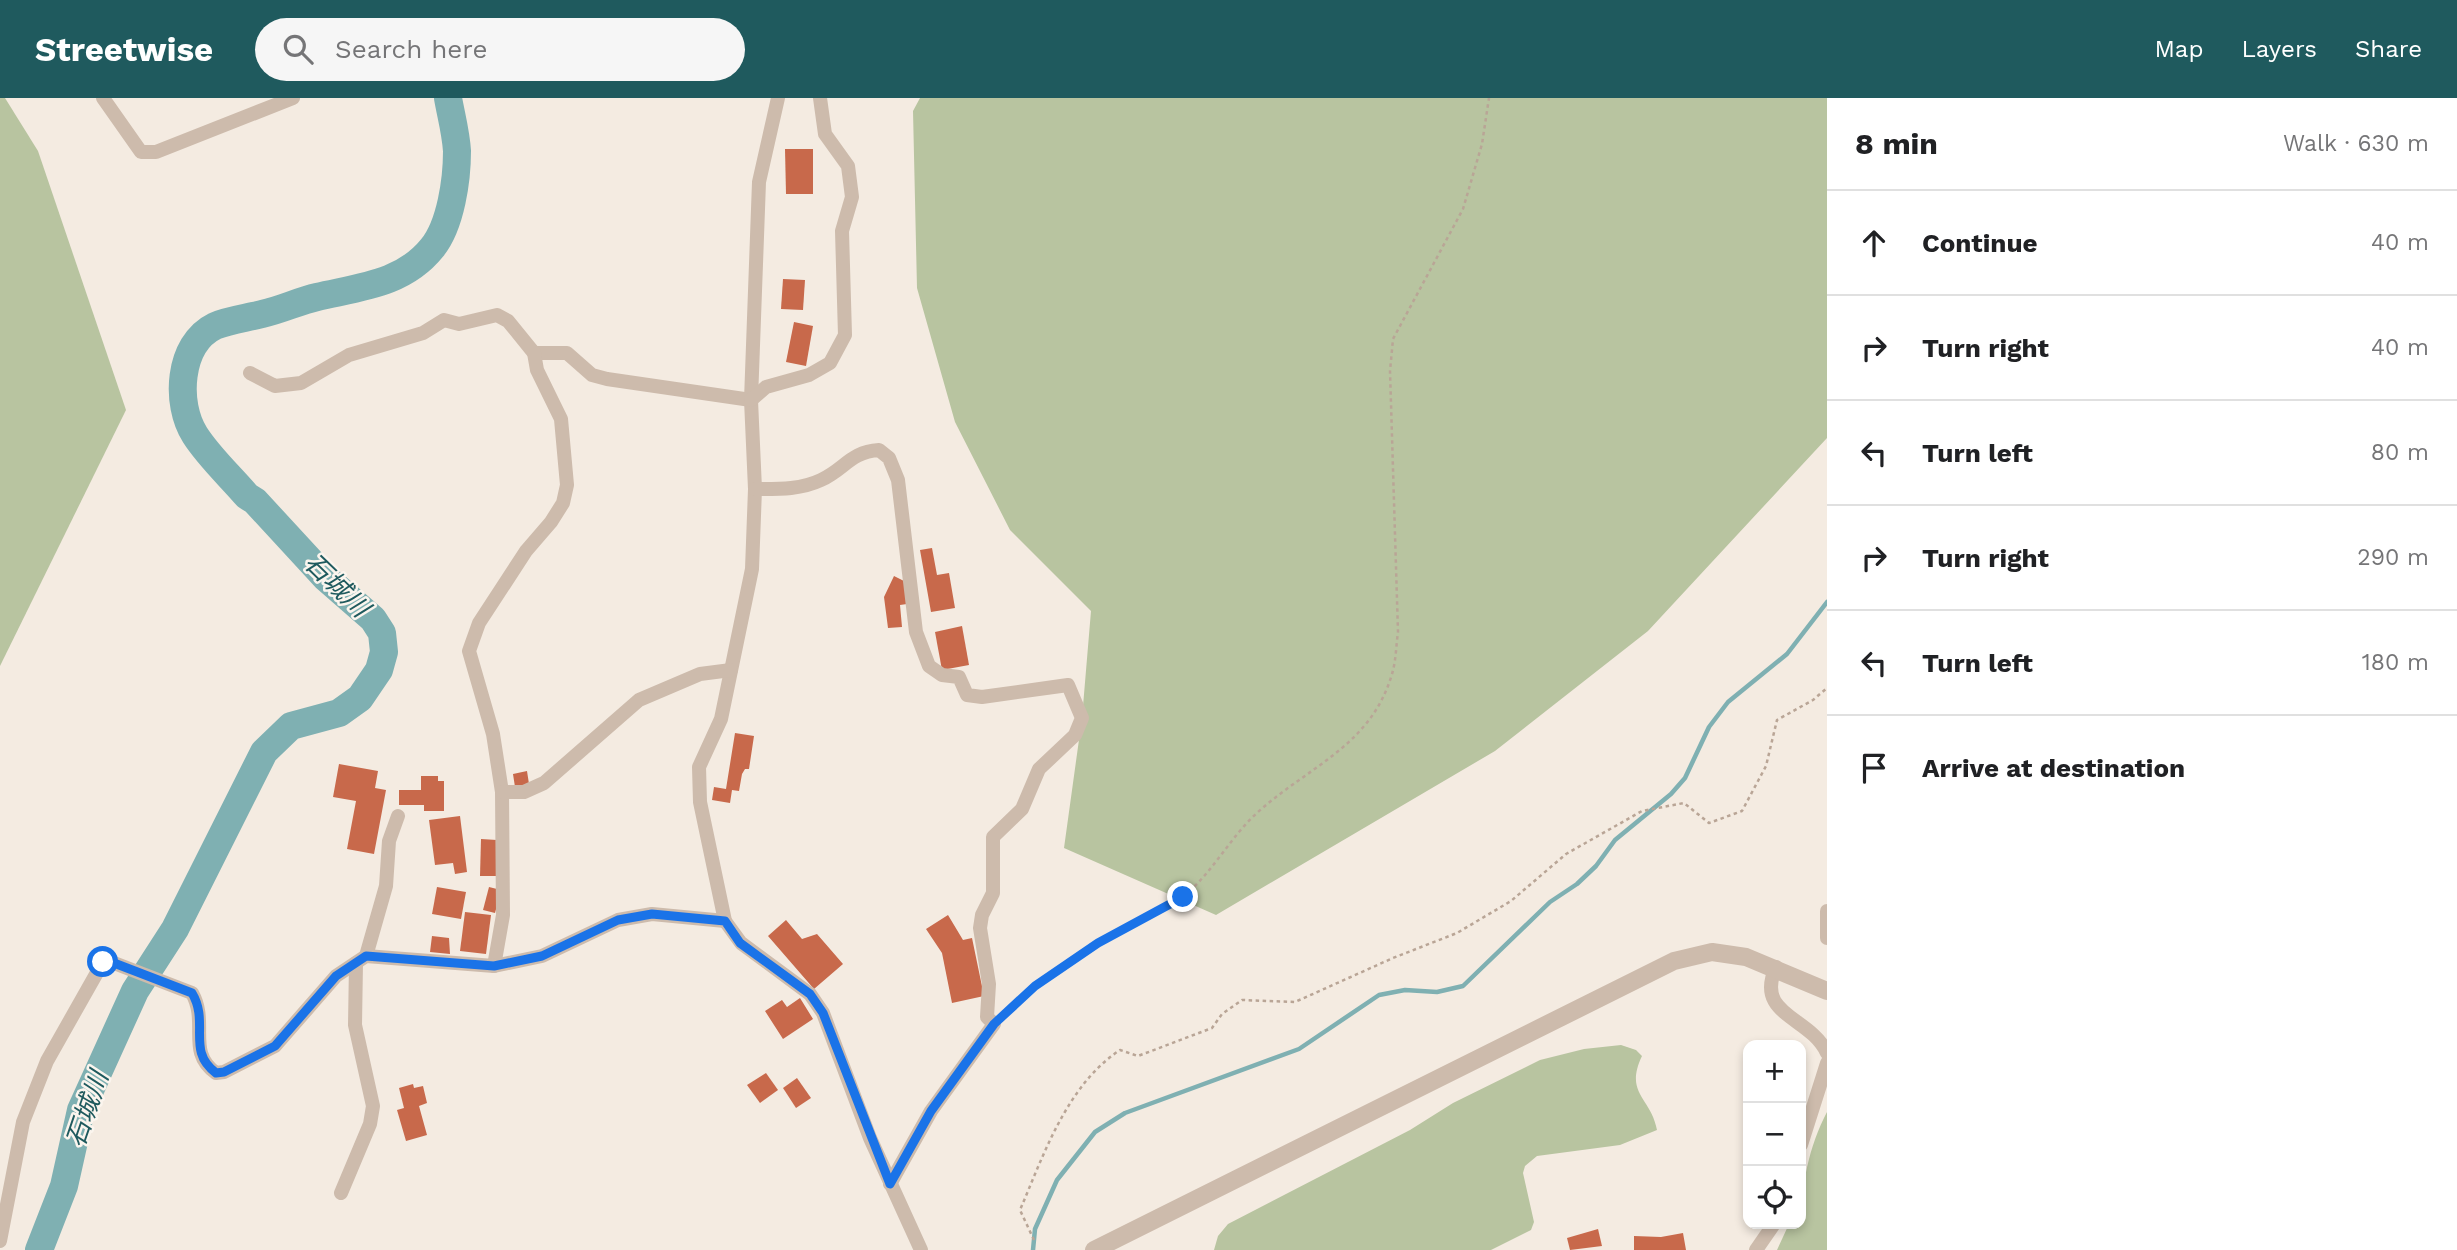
<!DOCTYPE html>
<html lang="en">
<head>
<meta charset="utf-8">
<style>
	body { margin:0; font-family:"Work Sans","Noto Sans JP",sans-serif; background:#f6f6f6; color:#202124 }
	.controls { position:absolute; right:21px; bottom:21px; display:grid; overflow:hidden; border-radius:14px; box-shadow:0 4px 10px #0003 }
	.controls button { width:63px; height:63px; display:grid; place-items:center; padding:0; border:0; border-bottom:2px solid #e0e0e0; background:#fff; color:#202124; font:35px sans-serif }
	.stop { position:absolute; width:21px; height:21px; margin:-16px; border:5px solid #1a73e8; border-radius:50%; background:#fff }
	.stop.end { background:#1a73e8; border-color:#fff; box-shadow:0 2px 7px #0008 }
	.list { margin:0; padding:0; list-style:none }
	h2 { display:flex; justify-content:space-between; align-items:center; height:91px; margin:0; padding:0 28px; font-size:30px }
	h2 small { font-size:23px; font-weight:400; color:#757577 }
	.list li { display:grid; grid-template-columns:46px 1fr auto; gap:21px; align-items:center; box-sizing:border-box; height:105px; padding:0 28px; border-top:2px solid #e0e0e0 }
	.list b { display:block; font-size:26px; white-space:nowrap }
	.list em { font-size:23px; font-style:normal; color:#757577 }
	.icon { flex:none; width:38px; height:38px; fill:none; stroke:currentColor; stroke-width:2; stroke-linecap:round; stroke-linejoin:round }
	.map { position:relative; flex:none; width:1827px; height:1152px; overflow:hidden }
	header { display:flex; align-items:center; gap:42px; box-sizing:border-box; height:98px; padding:0 35px; background:#1f5a5e; color:#fff }
	header strong { font-size:33px }
	nav { display:flex; gap:38px; margin-inline-start:auto; font-size:24px }
	.search { width:490px; height:63px; background:#f6f6f6; display:flex; align-items:center; gap:18px; box-sizing:border-box; padding:0 24px; border-radius:38px; color:#757577; font-size:26px }
	main { display:flex }
	aside { flex:1; background:#fff }
	.map>svg:first-child { display:block }
	.green { fill:#b8c4a0 }
	.lines { fill:none; stroke-linecap:round; stroke-linejoin:round }
	.stream { stroke:#7fb0b2; stroke-width:4.5 }
	.river { stroke:#7fb0b2; stroke-width:28 }
	.building { fill:#c8694b }
	.path { stroke:#b9a596; stroke-width:2.5; stroke-dasharray:3.5 3.5; stroke-linecap:butt }
	.minor { stroke:#cdbbac; stroke-width:14 }
	.tertiary { stroke:#cdbbac; stroke-width:18 }
	.route { stroke:#1a73e8; stroke-width:9 }
	.labels { text-anchor:middle; dominant-baseline:central; stroke-width:5; stroke-linejoin:round; paint-order:stroke }
	.water-label { font-size:26px; font-style:italic; fill:#1f5a5e; stroke:#fbf5ee }
</style>
</head>
<body>
<header>
<strong>Streetwise</strong>
<div class="search"><svg class="icon" aria-label="search" viewBox="0 0 24 24"><circle cx="10" cy="10" r="6"/><path d="M15 15l6 6"/></svg>Search here</div>
<nav><a>Map</a><a>Layers</a><a>Share</a></nav>
</header>
<main>
<div class="map">
<svg width="1827" height="1152" viewBox="0 0 1827 1152">
	<rect width="100%" height="100%" fill="#f4ebe1"/>
	<!-- green -->
	<g class="green">
		<path d="M0,0H5L38,53L126,312L0,568Z"/>
		<path d="M920,0H1827V340L1648,533L1495,653L1216,817L1064,750L1082,620L1091,513L1010,432L955,324L917,190L913,13Z"/>
		<path d="M1621,947L1636,952L1642,958C1624,996 1651,999 1657,1032L1620,1047L1537,1058L1525,1068L1523,1075L1534,1124L1531,1132L1491,1152H1214L1218,1138L1228,1126L1410,1032L1453,1005L1540,962L1584,951Z"/>
		<path d="M1827,1014V1152H1777L1789,1126H1801C1801,1088 1809,1048 1827,1014Z"/>
	</g>
	<g class="lines">
		<!-- stream -->
		<path class="stream" d="M1033,1152L1035,1131L1057,1082L1095,1034L1125,1015L1299,951L1379,897L1405,892L1437,894L1463,888L1550,804L1577,786L1596,768L1615,742L1671,696L1685,680L1709,629L1728,604L1787,556L1827,504"/>
		<!-- river -->
		<path class="river" d="M39,1152L64,1088L81,1012L135,893L175,831L264,654L291,628L339,615L360,600L379,572L384,554L382,535L373,521L326,480L255,403L247,398C230,378 209,359 195,337C175,306 178,246 215,228C229,222 247,220 262,216C281,212 299,203 317,199C360,189 403,186 432,150C451,127 457,81 457,53C456,35 451,17 448,0"/>
	</g>
	<!-- building -->
	<g class="building">
		<path d="M785,51H813V96H786Z"/>
		<path d="M783,181L805,182L803,212L781,211Z"/>
		<path d="M794,224L813,228L806,268L786,264Z"/>
		<path d="M932,450L937,477L949,475L955,510L931,514L920,452Z"/>
		<path d="M894,478L904,483L907,506L900,507L902,529L888,530L884,499Z"/>
		<path d="M962,528L969,567L942,572L935,534Z"/>
		<path d="M735,635L754,638L749,671H745L742,676L739,693L732,692L730,705L712,702L714,689L726,691Z"/>
		<path d="M339,666L378,673L375,690L386,692L374,756L347,751L356,703L333,699Z"/>
		<path d="M527,673L529,686L515,689L513,676Z"/>
		<path d="M421,678H438V683H444V713H424V707H399V692H421Z"/>
		<path d="M460,718L467,774L455,776L453,765L435,767L429,722Z"/>
		<path d="M481,741L497,742L496,778H480Z"/>
		<path d="M437,789L466,794L461,821L432,816Z"/>
		<path d="M489,789L501,792L495,815L483,812Z"/>
		<path d="M465,814L491,817L486,856L460,853Z"/>
		<path d="M948,817L963,842L972,840L984,898L952,905L942,855L926,831Z"/>
		<path d="M786,822L802,841L817,836L843,866L814,891L768,838Z"/>
		<path d="M432,838L449,840L450,856L430,854Z"/>
		<path d="M800,900L813,921L783,941L765,913L782,902L787,909Z"/>
		<path d="M766,975L778,992L760,1005L747,987Z"/>
		<path d="M797,980L811,1000L796,1010L783,990Z"/>
		<path d="M413,986L414,990L423,988L427,1005L419,1008L427,1037L406,1043L397,1012L404,1010L399,990Z"/>
		<path d="M1598,1131L1602,1148L1570,1152L1567,1140Z"/>
		<path d="M1683,1135L1686,1152H1634V1138L1661,1139Z"/>
	</g>
	<g class="lines">
		<!-- path -->
		<g class="path">
			<path d="M1004,917C1034,889 1066,863 1102,843C1128,828 1162,816 1185,797C1214,773 1230,739 1258,714C1309,668 1371,648 1392,576C1396,563 1396,548 1398,534L1390,273L1393,241L1463,111L1482,46L1489,0"/>
			<path d="M1034,1142L1020,1112C1044,1056 1067,987 1120,952L1138,958L1212,930L1222,916L1242,902L1295,904L1393,860L1457,835L1511,803L1566,756L1642,713L1684,705L1709,725L1742,713L1766,668L1777,622L1813,602L1827,590"/>
		</g>
		<!-- minor -->
		<g class="minor">
			<path d="M103,0L141,54H156L293,0"/>
			<path d="M778,0L759,84L751,302L755,391L752,471L721,621L699,669L700,704L725,823L741,845L810,896L823,915L870,1040L921,1152"/>
			<path d="M534,255H567L592,277L607,281L751,302"/>
			<path d="M250,275L275,288L301,285L349,257L423,235L444,222L459,226L497,217L508,223L534,255L537,272L561,321L567,387L563,405L551,424L526,453L479,525L469,553L493,636L502,694L503,817L494,868"/>
			<path d="M751,302L766,289L809,277L830,265L845,237L842,133L852,99L848,68L825,36L820,0"/>
			<path d="M755,391C777,391 800,392 821,382C845,371 850,354 879,352L889,360L898,382L916,534L929,568L942,577L959,579L967,597L982,599L1068,587L1082,620L1075,637L1039,671L1022,711L993,739V795L982,817L980,830L989,886L987,919L994,926L931,1013L890,1086"/>
			<path d="M502,694H524L544,685L639,602L700,576L731,572"/>
			<path d="M1827,813V840"/>
			<path d="M366,858L386,788L389,743L398,718"/>
			<path d="M1776,869C1754,918 1810,918 1827,955"/>
			<path d="M1801,1047L1827,965"/>
			<path d="M341,1095L370,1026L373,1008L355,927L356,865"/>
			<path d="M0,1143L23,1024L47,963L103,864L114,865L192,895C209,925 186,954 216,975L224,974L275,948L336,878L366,858L494,868L542,858L618,822L652,816L725,823"/>
			<path d="M1756,1152L1774,1126"/>
		</g>
		<!-- tertiary -->
		<path class="tertiary" d="M1094,1152L1674,863L1712,854L1746,859L1827,893"/>
	</g>
	<g class="lines">
		<!-- route -->
		<path class="route" d="M103,864L114,865L192,895C210,925 186,953 216,975L224,974L275,948L336,878L366,858L494,868L542,858L618,822L652,816L725,823L740,845L810,896L823,915L890,1086L931,1013L994,926L1035,888L1098,845L1183,799"/>
	</g>
	<g class="labels">
		<!-- water labels -->
		<g class="water-label">
			<text transform="translate(337 487) rotate(44)">石城川</text>
			<text transform="translate(87 1011) rotate(-71)">石城川</text>
		</g>
	</g>
</svg>
<div class="controls">
<button>+</button>
<button>−</button>
<button><svg class="icon" aria-label="locate" viewBox="0 0 24 24"><circle cx="12" cy="12" r="6"/><path d="M12 2v4M12 18v4M2 12h4M18 12h4"/></svg></button>
</div>
<div class="stop" style="left:103px;top:864px"></div>
<div class="stop end" style="left:1183px;top:799px"></div>
</div>
<aside>
<h2>8 min<small>Walk · 630 m</small></h2>
<ul class="list">
<li><svg class="icon" aria-label="ahead" viewBox="0 0 24 24"><path d="M12 20V5M6 11l6-6 6 6"/></svg><div><b>Continue</b></div><em>40 m</em></li>
<li><svg class="icon" aria-label="right" viewBox="0 0 24 24"><path d="M7 20v-9h11M14 6l5 5-5 5"/></svg><div><b>Turn right</b></div><em>40 m</em></li>
<li><svg class="icon" aria-label="left" viewBox="0 0 24 24"><path d="M17 20v-9H6M10 6l-5 5 5 5"/></svg><div><b>Turn left</b></div><em>80 m</em></li>
<li><svg class="icon" aria-label="right" viewBox="0 0 24 24"><path d="M7 20v-9h11M14 6l5 5-5 5"/></svg><div><b>Turn right</b></div><em>290 m</em></li>
<li><svg class="icon" aria-label="left" viewBox="0 0 24 24"><path d="M17 20v-9H6M10 6l-5 5 5 5"/></svg><div><b>Turn left</b></div><em>180 m</em></li>
<li><svg class="icon" aria-label="arrive" viewBox="0 0 24 24"><path d="M6 21V4h12l-3 4 3 4H6"/></svg><div><b>Arrive at destination</b></div></li>
</ul>
</aside>
</main>
</body>
</html>
